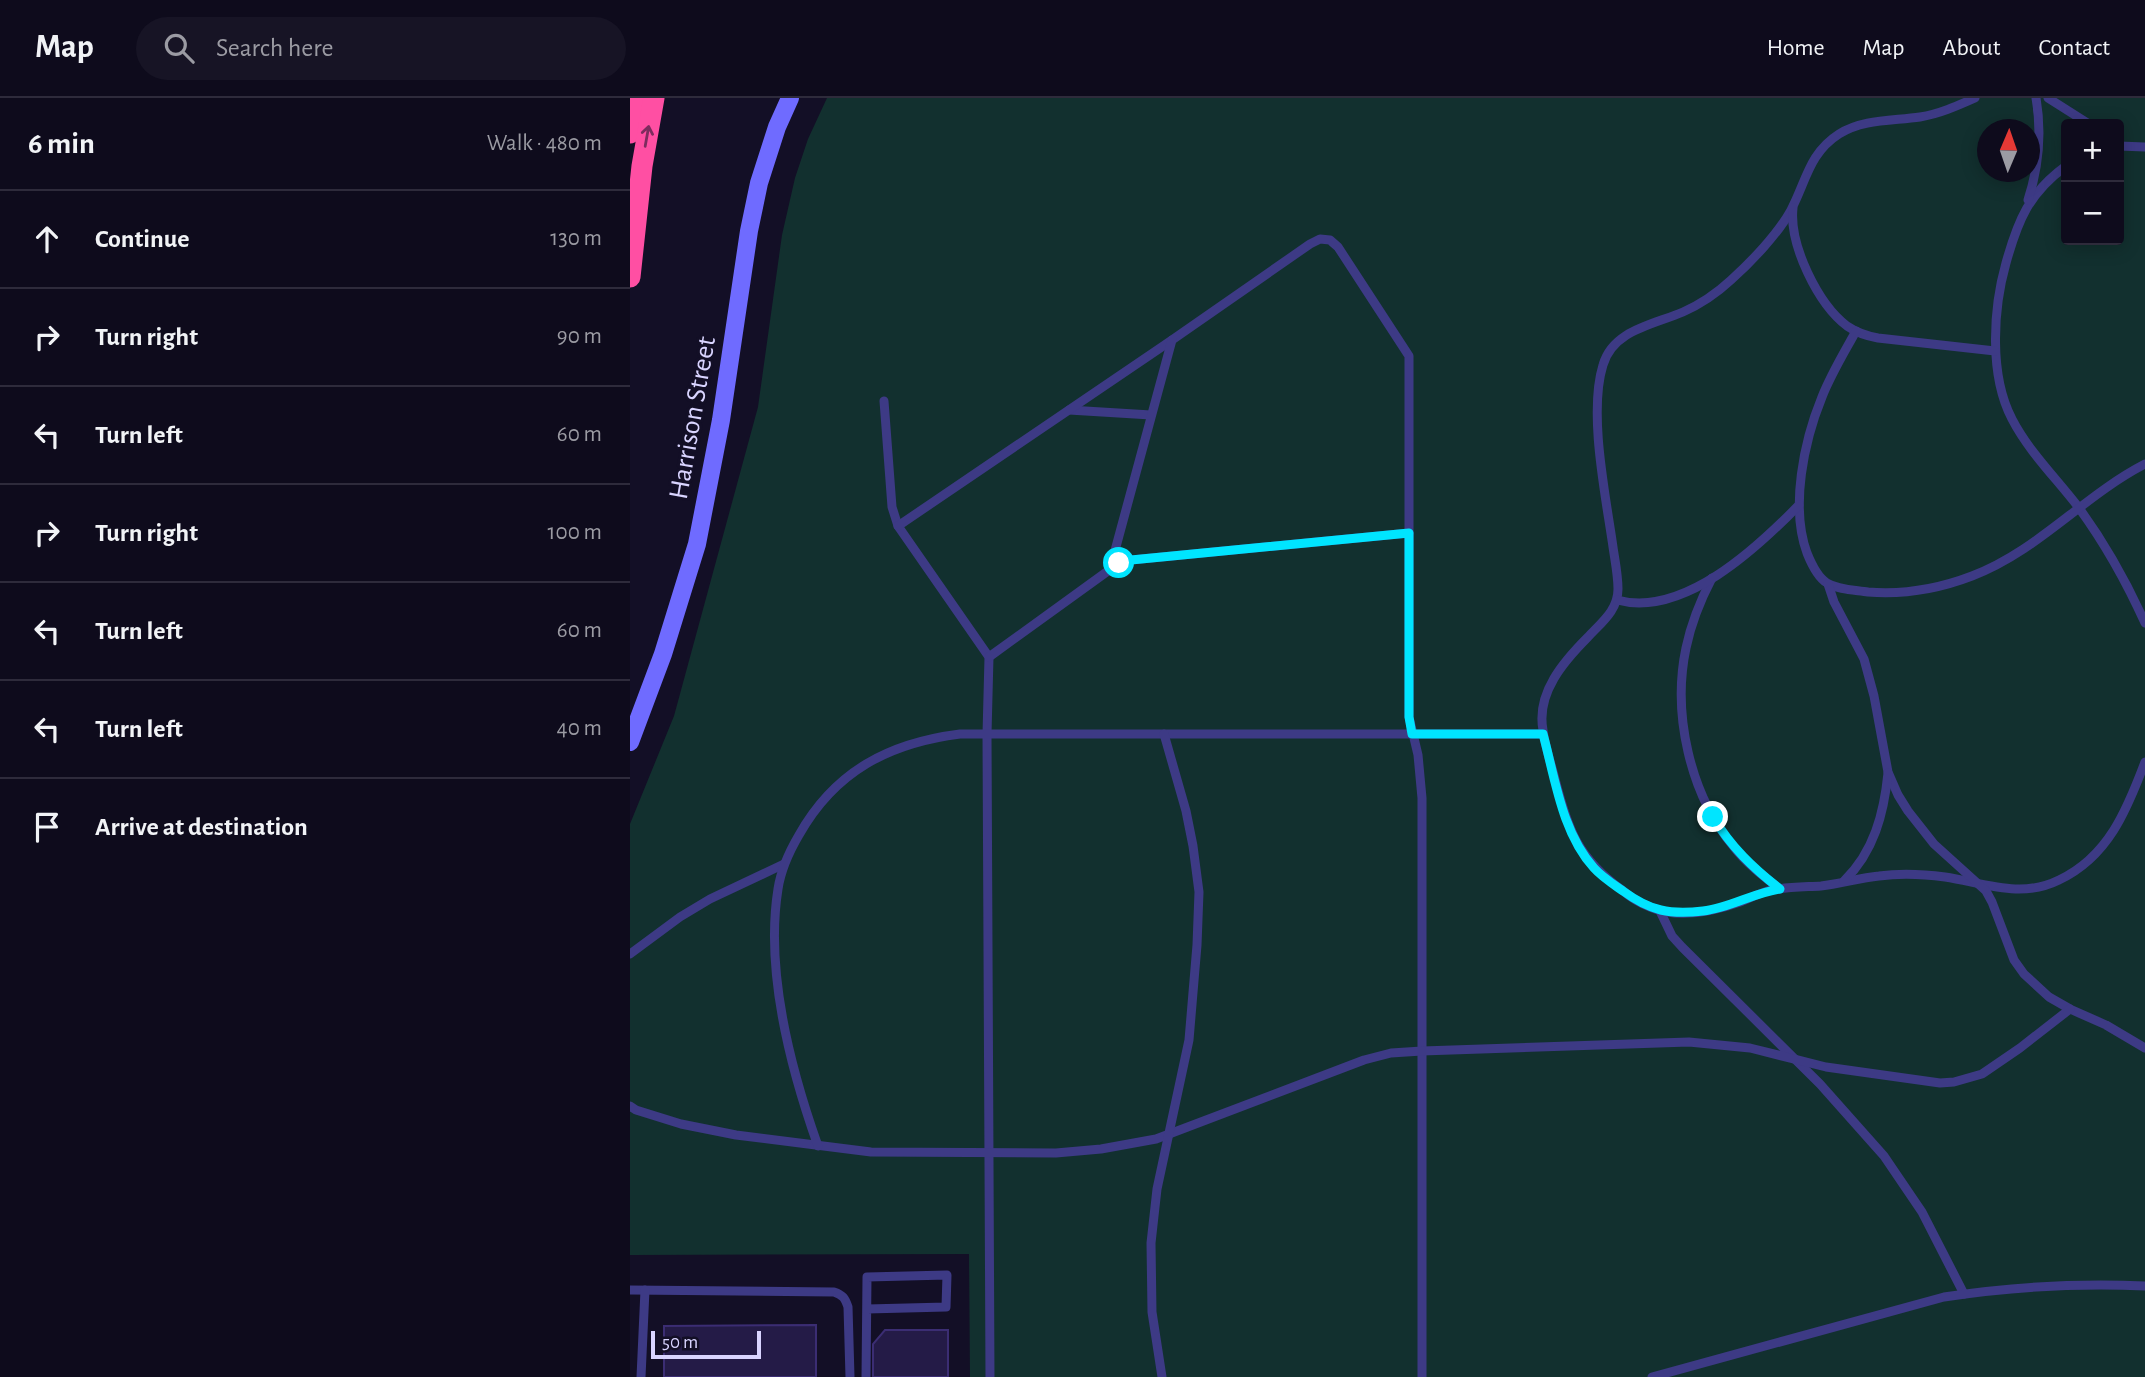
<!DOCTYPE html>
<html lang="en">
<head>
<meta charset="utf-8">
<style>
	body { margin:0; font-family:"Alegreya Sans",sans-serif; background:#171425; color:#f1f3f6 }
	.controls { position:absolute; right:21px; top:21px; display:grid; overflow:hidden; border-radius:7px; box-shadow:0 4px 18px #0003 }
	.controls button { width:63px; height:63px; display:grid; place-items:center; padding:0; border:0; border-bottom:2px solid #2e2b3b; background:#0e0b1c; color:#f1f3f6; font:35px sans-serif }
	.compass { position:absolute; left:1347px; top:21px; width:63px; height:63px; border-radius:50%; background:#0e0b1c; box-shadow:0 4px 18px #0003; rotate:2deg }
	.scale { position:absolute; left:21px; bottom:18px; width:110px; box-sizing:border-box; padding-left:7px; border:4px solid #d9d4ff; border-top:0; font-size:19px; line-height:24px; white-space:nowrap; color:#d9d4ff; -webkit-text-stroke:5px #130f26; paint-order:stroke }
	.stop { position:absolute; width:21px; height:21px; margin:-16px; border:5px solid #00e5ff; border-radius:50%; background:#fff }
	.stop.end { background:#00e5ff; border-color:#fff; box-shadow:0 2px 7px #0008 }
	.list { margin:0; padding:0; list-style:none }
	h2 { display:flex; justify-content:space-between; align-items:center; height:91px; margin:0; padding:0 28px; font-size:30px }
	h2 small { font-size:23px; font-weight:400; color:#9b9ba3 }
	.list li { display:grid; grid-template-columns:46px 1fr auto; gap:21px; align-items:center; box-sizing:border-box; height:98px; padding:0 28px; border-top:2px solid #2e2b3b }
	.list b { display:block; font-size:26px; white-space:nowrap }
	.list em { font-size:23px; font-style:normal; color:#9b9ba3 }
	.icon { flex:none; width:38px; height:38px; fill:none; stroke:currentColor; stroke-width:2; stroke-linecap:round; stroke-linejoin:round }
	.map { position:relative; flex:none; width:1515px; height:1279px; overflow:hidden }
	header { display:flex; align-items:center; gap:42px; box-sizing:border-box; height:98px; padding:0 35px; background:#0e0b1c; border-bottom:2px solid #2e2b3b }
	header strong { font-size:33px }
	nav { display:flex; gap:38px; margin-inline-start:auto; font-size:24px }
	.search { width:490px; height:63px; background:#171425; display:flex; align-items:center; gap:18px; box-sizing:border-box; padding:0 24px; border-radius:38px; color:#9b9ba3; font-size:26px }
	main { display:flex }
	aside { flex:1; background:#0e0b1c }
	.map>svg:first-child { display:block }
	.green { fill:#12302f; fill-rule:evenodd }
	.building { fill:#241b47; stroke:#3b2d73; stroke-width:2 }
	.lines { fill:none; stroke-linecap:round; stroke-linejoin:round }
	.service { stroke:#3d3a85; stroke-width:9 }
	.secondary { stroke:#6f6bff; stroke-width:18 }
	.motorway { stroke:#ff4fa3; stroke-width:21 }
	.oneway { stroke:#7d2c5e }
	.route { stroke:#00e5ff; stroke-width:9 }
	.labels { text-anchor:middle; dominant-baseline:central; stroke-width:6; stroke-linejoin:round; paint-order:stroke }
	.street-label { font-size:28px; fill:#d9d4ff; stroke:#130f26 }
</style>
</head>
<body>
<header>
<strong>Map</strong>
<div class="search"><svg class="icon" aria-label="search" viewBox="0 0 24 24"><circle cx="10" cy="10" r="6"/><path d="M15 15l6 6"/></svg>Search here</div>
<nav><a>Home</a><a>Map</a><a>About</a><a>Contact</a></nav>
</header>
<main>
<aside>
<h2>6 min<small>Walk · 480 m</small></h2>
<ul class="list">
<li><svg class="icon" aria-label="ahead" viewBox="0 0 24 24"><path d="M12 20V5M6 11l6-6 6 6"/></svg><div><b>Continue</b></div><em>130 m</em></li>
<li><svg class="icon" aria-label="right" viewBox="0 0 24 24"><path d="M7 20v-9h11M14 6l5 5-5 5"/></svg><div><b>Turn right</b></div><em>90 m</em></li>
<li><svg class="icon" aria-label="left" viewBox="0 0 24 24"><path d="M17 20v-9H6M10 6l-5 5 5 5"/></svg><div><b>Turn left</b></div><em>60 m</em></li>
<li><svg class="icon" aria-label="right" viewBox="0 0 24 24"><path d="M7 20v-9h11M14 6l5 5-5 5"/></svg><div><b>Turn right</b></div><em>100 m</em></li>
<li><svg class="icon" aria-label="left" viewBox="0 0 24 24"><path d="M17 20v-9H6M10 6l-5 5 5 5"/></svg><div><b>Turn left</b></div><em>60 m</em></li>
<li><svg class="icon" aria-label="left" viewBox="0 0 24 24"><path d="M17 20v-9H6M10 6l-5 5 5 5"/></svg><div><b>Turn left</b></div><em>40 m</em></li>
<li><svg class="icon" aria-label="arrive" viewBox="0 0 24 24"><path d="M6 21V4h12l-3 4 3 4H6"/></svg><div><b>Arrive at destination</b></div></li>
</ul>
</aside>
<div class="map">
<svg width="1515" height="1279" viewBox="0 0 1515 1279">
	<rect width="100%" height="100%" fill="#130f26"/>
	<!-- green -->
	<path class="green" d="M197,0H1515V1279H340L339,1156L0,1157V726L44,618L128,309L152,137L165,80L178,41ZM1436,26H1489V142H1436ZM1358,32H1400V74H1358Z"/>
	<!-- building -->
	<g class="building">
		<path d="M186,1227V1279H34V1228Z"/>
		<path d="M255,1232H318V1279H243V1246Z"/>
	</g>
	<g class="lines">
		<!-- service -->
		<g class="service">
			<path d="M1345,0C1327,8 1309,16 1290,19C1262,23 1233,21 1209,36C1179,55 1176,84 1161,112C1148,136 1121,164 1101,182C1087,195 1071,206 1053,214C1023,227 983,232 973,267C958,315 976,399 983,449C985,463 988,477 988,491C988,512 972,524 958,539C934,563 906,595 913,632C915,649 921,665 925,681C938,732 948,760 992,792C1000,799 1010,805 1020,809C1048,821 1082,814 1110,804C1120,800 1130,795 1141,792C1157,789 1174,789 1191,788C1210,786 1229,780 1249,778C1270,775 1293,776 1315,779C1354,785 1391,801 1429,782C1478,759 1497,712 1515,664"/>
			<path d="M1418,0L1459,26"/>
			<path d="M1489,48L1515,49"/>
			<path d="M1436,68C1399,95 1388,122 1376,165C1363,211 1359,277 1382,321C1399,354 1427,381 1449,410C1476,447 1496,483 1515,525"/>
			<path d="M1398,102C1409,68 1412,35 1406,0"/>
			<path d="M1163,110C1159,147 1188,206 1217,228C1227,235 1237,238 1248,240L1365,253"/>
			<path d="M1226,233C1214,255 1201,276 1192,299C1174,343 1160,409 1177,455C1181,465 1187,479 1197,485C1208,492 1226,492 1238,494C1275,497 1308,491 1342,478C1408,453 1453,398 1515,366"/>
			<path d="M254,303L262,409L268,428L359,559L357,636L360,1279"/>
			<path d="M439,312L521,317"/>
			<path d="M268,428L542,242L680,146L690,141L700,142L708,149L779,258V619L788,657L792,700V1279"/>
			<path d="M480,471L542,242"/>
			<path d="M1082,480C1070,503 1061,526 1056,550C1042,616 1060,696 1103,748C1116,765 1133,778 1150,791"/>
			<path d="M1198,486L1204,504L1234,561L1244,598L1258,674L1268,697L1278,713L1304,746L1356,793L1362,804L1384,862L1394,876L1419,899L1440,911L1476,927L1515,950"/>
			<path d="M987,502C1053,520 1127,450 1169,407"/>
			<path d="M359,559L489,465L501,462L779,435"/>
			<path d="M1214,783C1244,754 1254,715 1258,675"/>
			<path d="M1030,813L1042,838L1052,849L1190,986L1254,1058L1292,1114L1334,1196"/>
			<path d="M0,856L50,819L80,801L154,766"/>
			<path d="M0,1008L6,1012L51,1026L106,1037L241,1054L426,1055L471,1051L526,1041L734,962L761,955L792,953L1059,944L1120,950L1196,969L1310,985L1324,984L1352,976L1390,950L1440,911"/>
			<path d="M188,1048C161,972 135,872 148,791C151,771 159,754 169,737C205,673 259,645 330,636H913"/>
			<path d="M0,1192L204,1194C213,1197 215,1200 218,1209L220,1279"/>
			<path d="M11,1279L15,1192"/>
			<path d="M236,1279L237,1179L317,1177L316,1209L237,1211"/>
			<path d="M532,1279L522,1214L521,1145L527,1091L559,942L567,847L569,794L563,748L556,713L534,636"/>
			<path d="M1022,1279L1314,1199C1380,1189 1448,1185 1515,1188"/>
		</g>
		<!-- secondary -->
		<path class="secondary" d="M0,644L33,556L67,446L91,322L119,133L129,85L147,29L160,0"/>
		<!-- motorway -->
		<g class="motorway">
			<path d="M0,35L10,0"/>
			<path d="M0,179L12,68L24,0"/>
		</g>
	</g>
	<!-- one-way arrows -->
	<defs><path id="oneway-shaft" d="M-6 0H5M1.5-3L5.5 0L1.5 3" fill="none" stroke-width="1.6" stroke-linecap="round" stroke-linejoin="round" transform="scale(1.75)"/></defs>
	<use class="oneway" href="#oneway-shaft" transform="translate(17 38) rotate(-80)"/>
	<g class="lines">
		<!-- route -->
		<path class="route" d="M489,465L501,462L779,435V619L782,636H913C925,680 932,735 964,770C972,779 983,786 993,793C1020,813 1040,817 1073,813C1100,810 1123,795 1150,791C1123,770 1101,749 1083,719"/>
	</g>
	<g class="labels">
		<!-- street labels -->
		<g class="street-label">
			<text transform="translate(63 320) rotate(-80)">Harrison Street</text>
		</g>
	</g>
</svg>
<div class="controls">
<button>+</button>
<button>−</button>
</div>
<svg class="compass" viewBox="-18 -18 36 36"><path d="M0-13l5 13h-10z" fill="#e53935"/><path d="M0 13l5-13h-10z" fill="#9b9ba3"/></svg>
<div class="scale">50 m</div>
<div class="stop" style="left:489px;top:465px"></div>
<div class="stop end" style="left:1083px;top:719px"></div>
</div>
</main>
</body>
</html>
